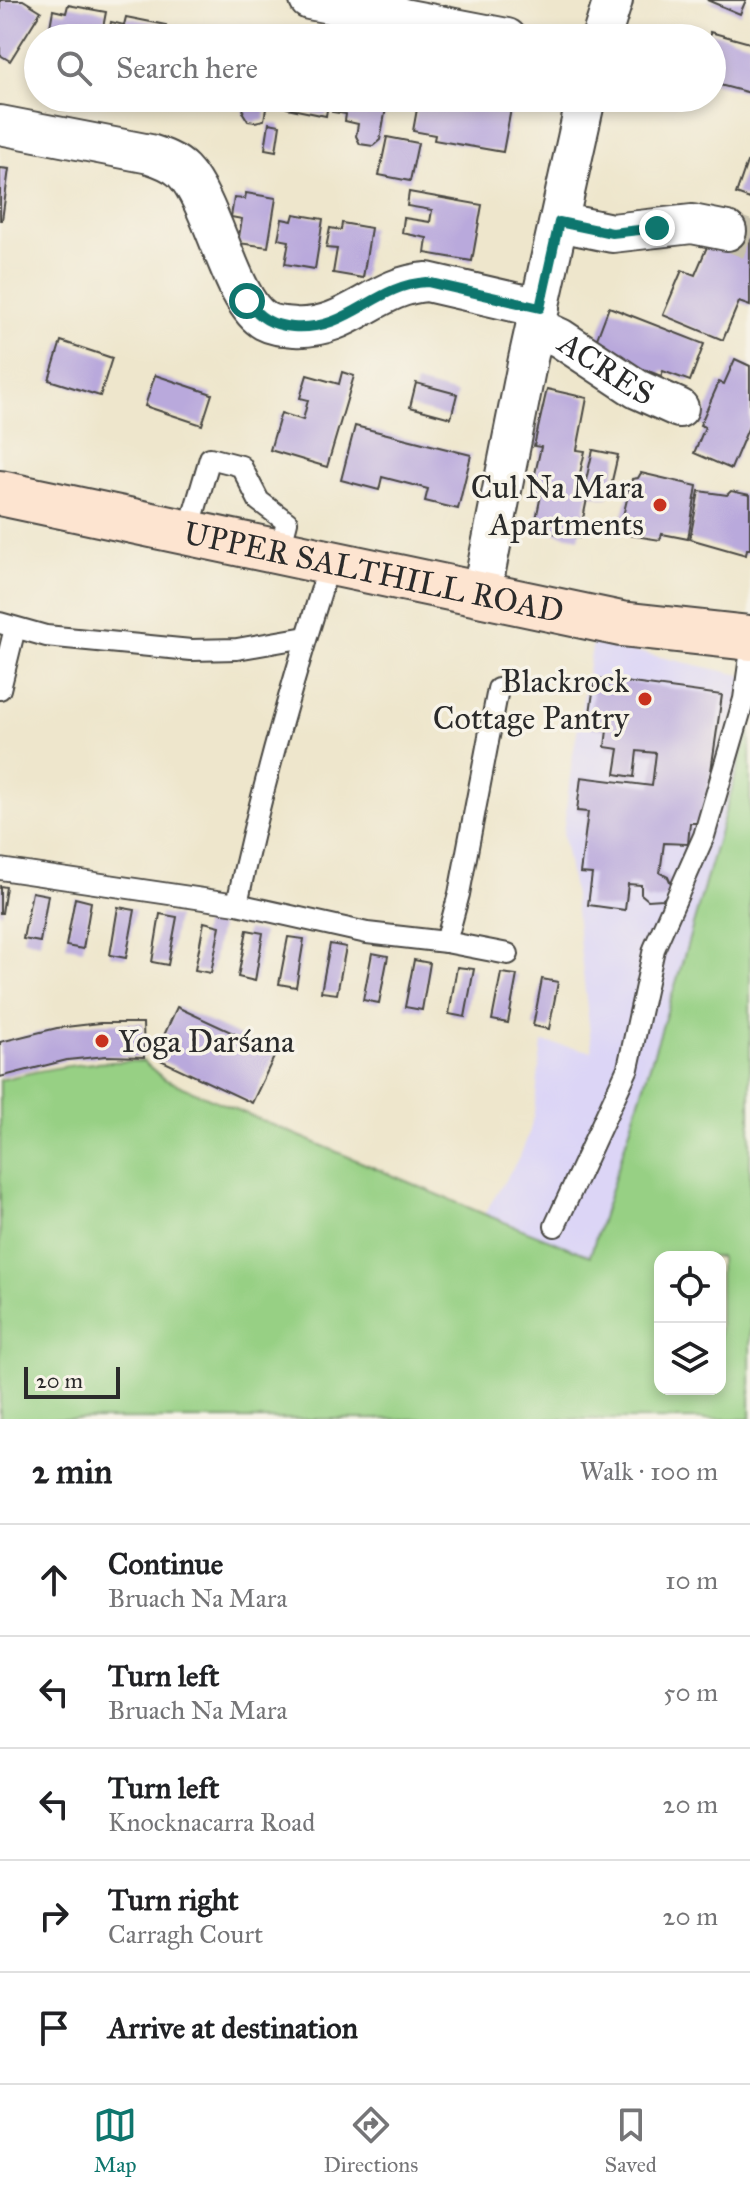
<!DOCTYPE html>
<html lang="en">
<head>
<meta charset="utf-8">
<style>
	body { margin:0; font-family:"IM FELL Great Primer",serif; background:#f6f6f6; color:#202124 }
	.controls { position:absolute; right:24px; bottom:24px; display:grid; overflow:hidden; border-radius:16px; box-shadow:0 4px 12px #0003 }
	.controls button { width:72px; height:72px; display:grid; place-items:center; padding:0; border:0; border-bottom:2px solid #e0e0e0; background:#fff; color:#202124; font:40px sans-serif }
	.scale { position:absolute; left:24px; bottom:20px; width:96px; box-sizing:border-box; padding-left:8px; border:4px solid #2b2b2b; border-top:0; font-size:22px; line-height:28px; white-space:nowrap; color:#2b2b2b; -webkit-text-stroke:6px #f7f3e8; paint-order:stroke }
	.stop { position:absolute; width:24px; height:24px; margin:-18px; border:6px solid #0f766e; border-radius:50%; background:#fff }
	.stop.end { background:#0f766e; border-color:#fff; box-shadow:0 2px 8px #0008 }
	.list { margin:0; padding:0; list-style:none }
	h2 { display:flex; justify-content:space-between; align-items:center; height:104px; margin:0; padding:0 32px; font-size:34px }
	h2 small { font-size:26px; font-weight:400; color:#757577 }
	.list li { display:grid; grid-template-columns:52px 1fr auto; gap:24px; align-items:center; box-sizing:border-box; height:112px; padding:0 32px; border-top:2px solid #e0e0e0 }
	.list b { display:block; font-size:30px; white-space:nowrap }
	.list p { margin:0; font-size:26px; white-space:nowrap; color:#757577 }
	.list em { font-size:26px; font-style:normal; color:#757577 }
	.icon { flex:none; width:44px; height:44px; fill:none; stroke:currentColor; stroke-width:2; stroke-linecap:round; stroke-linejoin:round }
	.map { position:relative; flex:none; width:750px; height:1419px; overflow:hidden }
	.search { position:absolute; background:#fff; box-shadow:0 4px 12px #0003; left:24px; right:24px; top:24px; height:88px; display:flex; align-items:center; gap:20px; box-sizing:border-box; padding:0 28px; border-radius:44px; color:#757577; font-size:30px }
	.sheet { height:664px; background:#fff }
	nav { display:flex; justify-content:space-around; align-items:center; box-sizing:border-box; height:112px; border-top:2px solid #e0e0e0; background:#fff; font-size:22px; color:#757577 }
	nav a { display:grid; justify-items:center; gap:4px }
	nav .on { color:#0f766e }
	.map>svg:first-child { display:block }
	.built { fill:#dcd5f6 }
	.green { fill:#97d084; stroke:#617e58; stroke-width:2; fill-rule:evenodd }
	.building { fill:#b9a9dc }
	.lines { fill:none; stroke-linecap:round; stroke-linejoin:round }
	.minor-tunnel { stroke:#c7c1ac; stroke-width:38; stroke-dasharray:38 19; stroke-linecap:butt }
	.service-casing { stroke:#484743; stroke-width:24 }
	.minor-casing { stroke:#484743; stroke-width:42 }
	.secondary-casing { stroke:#484743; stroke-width:48 }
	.service { stroke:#fff; stroke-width:20 }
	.minor { stroke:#fff; stroke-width:38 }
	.secondary { stroke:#fde4d0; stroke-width:44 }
	.route { stroke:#0f766e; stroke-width:10 }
	.poi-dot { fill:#c8321e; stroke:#f7f3e8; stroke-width:3 }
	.labels { text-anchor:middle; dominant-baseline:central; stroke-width:7; stroke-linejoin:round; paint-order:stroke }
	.street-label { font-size:32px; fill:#2b2b2b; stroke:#f7f3e8 }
	.poi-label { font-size:32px; fill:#2b2b2b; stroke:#f7f3e8; text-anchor:end }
</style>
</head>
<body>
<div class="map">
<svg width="750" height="1419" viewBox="0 0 750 1419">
	<rect width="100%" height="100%" fill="#f7f3e8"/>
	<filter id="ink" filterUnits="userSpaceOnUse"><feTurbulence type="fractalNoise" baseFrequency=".0125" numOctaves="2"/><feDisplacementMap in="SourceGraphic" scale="16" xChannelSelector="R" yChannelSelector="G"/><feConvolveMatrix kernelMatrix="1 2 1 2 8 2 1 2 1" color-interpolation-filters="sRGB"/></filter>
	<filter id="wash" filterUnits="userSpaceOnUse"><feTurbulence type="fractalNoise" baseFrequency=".006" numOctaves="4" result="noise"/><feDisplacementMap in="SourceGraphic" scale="32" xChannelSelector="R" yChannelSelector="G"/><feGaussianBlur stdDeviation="1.8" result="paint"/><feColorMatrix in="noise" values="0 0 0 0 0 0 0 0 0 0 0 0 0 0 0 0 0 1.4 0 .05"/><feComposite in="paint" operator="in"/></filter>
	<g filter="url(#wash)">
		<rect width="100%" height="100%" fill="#eee6cc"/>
		<!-- built -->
		<path class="built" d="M593,642L750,677V726L680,970L590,1256L484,1214L520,1156L529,1134L534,1113L542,1042L592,1051L574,896L563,834L572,760Z"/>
		<!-- green -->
		<path class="green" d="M750,726V1419H0V1080C50,1067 92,1061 143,1061L164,1079L484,1214L590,1256L680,970ZM720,1257V1389H660V1257Z"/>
		<g id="blocks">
			<!-- building -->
			<g class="building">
				<path d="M0,0H23L41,11L10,61L0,55Z"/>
				<path d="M707,0H746L740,14Z"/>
				<path d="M68,5L106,12L101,38H48L53,10L66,13Z"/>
				<path d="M126,17L166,25L163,38H108L111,22L124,25Z"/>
				<path d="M185,27L224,35L223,38H168L170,32L183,35Z"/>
				<path d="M710,32L750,43V93L712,83Z"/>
				<path d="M245,98H272L270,104L267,103L264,120L255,122L248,121L243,113Z"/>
				<path d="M277,98H329L326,116L287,108L289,105L276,103Z"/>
				<path d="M334,98H388L380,140L373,146L360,144L356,136L358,124L345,121L346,114L332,112Z"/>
				<path d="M419,98H513L503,152L434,140L435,135L413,131Z"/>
				<path d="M269,123L280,125L276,151L265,149Z"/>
				<path d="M387,137L418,143L410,181L379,175Z"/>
				<path d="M747,162L750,163V199L736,194Z"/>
				<path d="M0,168L9,169L2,220H0Z"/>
				<path d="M409,192L482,205L472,261L425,253L427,238L402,233L404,218L430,222L432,210L407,206Z"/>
				<path d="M246,193L276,198L268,247L238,243L242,219L231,217L234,198L245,199Z"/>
				<path d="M294,214L323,219L315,269L285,264L289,241L278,239L282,219L292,221Z"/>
				<path d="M342,223L371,228L363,278L333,273L337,249L326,248L330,228L341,230Z"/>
				<path d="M732,224L750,231V306L739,302L723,340L663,315L682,270L695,275L712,235Z"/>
				<path d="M609,307L704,344L690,381L663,371L661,376L618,359L620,354L595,344Z"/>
				<path d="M61,341L112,358L100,396L49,380Z"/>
				<path d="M735,359L750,366V424L731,469L694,453L705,427L700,425L719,382L724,384Z"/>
				<path d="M342,372L354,376L327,467L270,450L281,413L303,420L308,400L300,398L307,375L339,384Z"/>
				<path d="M155,375L212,394L202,425L145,406Z"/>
				<path d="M416,383L457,394L451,418L410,407Z"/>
				<path d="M547,389L587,398L577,450L585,451L576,491L583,493L593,450L618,455L608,498L588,494L579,538L534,529L542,490L532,487L541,447L534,446Z"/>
				<path d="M355,426L471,455L458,509L425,501L428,489L382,477L379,490L341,480Z"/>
				<path d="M641,473L697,486L688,539L662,534L660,540L628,535L631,529L623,527L621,524L632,479L638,478Z"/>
				<path d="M699,491L727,495L731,491L750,495V549H747L746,555L690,539Z"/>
				<path d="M595,678L722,695L711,771L700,823H690L688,844L664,843L660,873L668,877L672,886L669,894L663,899L648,900L641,894V885L628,884L625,910L588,905L592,874L580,873L588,812L577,811L581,777L652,786L656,753L637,751L634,777L615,774L619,749L605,747L607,730L588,727Z"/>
				<path d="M0,886L6,887L2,913H0Z"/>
				<path d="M32,892L48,895L40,942L23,939Z"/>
				<path d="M75,898L91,902L83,949L66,946Z"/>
				<path d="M118,907L135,910L126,958L110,955Z"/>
				<path d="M160,914L177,917L168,965L152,962Z"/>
				<path d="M204,922L220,926L211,973L195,970Z"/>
				<path d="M247,930L263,933L255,981L238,977Z"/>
				<path d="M288,937L304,939L296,987L279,984Z"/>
				<path d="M330,944L346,947L337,994L321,992Z"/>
				<path d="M372,953L388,956L379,1003L363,1000Z"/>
				<path d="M414,960L430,963L422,1010L405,1007Z"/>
				<path d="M457,967L474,969L465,1017L449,1014Z"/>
				<path d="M501,973L517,975L508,1023L492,1020Z"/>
				<path d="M542,979L558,982L549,1029L533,1026Z"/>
				<path d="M177,1007L276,1053L252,1103L154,1057Z"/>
				<path d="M100,1023H143L144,1057L106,1056L67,1060L0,1077V1042L57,1028Z"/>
			</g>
		</g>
	</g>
	<g filter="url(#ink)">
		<use href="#blocks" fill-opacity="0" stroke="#484743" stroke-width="2"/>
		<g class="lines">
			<!-- minor-tunnel -->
			<path class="minor-tunnel" d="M727,231L750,240"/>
			<!-- service casing -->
			<g class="service-casing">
				<g id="service">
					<path d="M188,533L210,458L241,466L259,501L287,522L279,553"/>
					<path d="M0,623L46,636L191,650L237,649L306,637"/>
					<path d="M0,689L15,628"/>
					<path d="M0,869L237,904L367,933L446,942L459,894L498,689"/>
					<path d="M237,904C261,789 294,675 330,563"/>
					<path d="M446,942L508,954"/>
					<path d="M555,1226L628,1068L654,949L704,836L744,699L750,657"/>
				</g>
			</g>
			<!-- minor casing -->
			<g class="minor-casing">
				<g id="minor">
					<path d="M309,0L507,38"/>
					<path d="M601,38L613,0"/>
					<path d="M0,125L150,154C162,158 174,162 183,171C214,203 231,302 265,321C274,326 285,326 295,327C348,330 376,285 427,282L540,308"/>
					<path d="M559,222L612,233L692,224L727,231"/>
					<path id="s1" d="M536,327L560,338L637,389L679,408"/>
					<path d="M481,596L528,359L586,98"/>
				</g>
			</g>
			<!-- secondary casing -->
			<g class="secondary-casing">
				<g id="secondary">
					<path id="s2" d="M0,493L621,624L750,638"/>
				</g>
			</g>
			<!-- service -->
			<use href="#service" class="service"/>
			<!-- minor -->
			<use href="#minor" class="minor"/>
			<!-- secondary -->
			<use href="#secondary" class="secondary"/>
		</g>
	</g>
	<g class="lines" filter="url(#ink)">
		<!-- route -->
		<path class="route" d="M247,301C260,318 271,325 293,327C350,331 374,285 427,282L540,308L559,222L612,233L657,228"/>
	</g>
	<!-- markers -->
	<g class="poi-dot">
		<circle cx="660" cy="505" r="8"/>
		<circle cx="645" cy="699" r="8"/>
		<circle cx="102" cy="1041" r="8"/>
	</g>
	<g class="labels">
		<!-- street labels -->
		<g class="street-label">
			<text stroke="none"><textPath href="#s1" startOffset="82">ACRES</textPath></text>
			<text stroke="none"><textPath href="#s2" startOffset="382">UPPER SALTHILL ROAD</textPath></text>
		</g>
		<!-- poi labels -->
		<g class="poi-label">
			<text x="644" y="487">Cul Na Mara<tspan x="644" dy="37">Apartments</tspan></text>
			<text x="629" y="681">Blackrock<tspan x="629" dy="37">Cottage Pantry</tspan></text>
			<text x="118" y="1041" text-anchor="start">Yoga Darśana</text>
		</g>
	</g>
</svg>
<div class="controls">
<button><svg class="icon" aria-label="locate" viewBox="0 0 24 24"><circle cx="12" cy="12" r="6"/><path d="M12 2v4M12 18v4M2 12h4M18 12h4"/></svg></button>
<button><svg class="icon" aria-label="layers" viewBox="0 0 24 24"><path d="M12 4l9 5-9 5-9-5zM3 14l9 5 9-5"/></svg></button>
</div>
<div class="scale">20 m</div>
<div class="stop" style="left:247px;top:301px"></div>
<div class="stop end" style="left:657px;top:228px"></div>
<div class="search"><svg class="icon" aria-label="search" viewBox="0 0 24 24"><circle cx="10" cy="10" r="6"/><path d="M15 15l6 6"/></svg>Search here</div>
</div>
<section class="sheet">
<h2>2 min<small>Walk · 100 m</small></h2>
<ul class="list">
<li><svg class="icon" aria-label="ahead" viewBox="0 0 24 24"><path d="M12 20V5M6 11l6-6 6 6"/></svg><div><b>Continue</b><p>Bruach Na Mara</p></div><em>10 m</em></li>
<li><svg class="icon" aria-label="left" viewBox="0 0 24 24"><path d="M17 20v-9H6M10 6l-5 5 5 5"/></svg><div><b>Turn left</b><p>Bruach Na Mara</p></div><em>50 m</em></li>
<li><svg class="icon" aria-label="left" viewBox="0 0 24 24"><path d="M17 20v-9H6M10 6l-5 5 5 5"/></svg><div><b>Turn left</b><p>Knocknacarra Road</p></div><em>20 m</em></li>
<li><svg class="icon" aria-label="right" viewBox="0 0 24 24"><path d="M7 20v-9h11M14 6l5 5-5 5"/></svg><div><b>Turn right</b><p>Carragh Court</p></div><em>20 m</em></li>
<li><svg class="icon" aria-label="arrive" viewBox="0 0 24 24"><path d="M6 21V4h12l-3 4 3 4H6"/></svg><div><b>Arrive at destination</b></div></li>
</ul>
</section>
<nav>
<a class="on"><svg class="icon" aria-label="map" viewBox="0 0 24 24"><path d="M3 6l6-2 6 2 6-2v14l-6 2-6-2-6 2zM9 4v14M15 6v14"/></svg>Map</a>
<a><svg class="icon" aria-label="directions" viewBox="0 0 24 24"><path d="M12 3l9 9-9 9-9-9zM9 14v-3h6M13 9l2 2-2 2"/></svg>Directions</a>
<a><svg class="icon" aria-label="saved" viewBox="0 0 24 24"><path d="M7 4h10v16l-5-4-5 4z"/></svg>Saved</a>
</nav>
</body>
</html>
